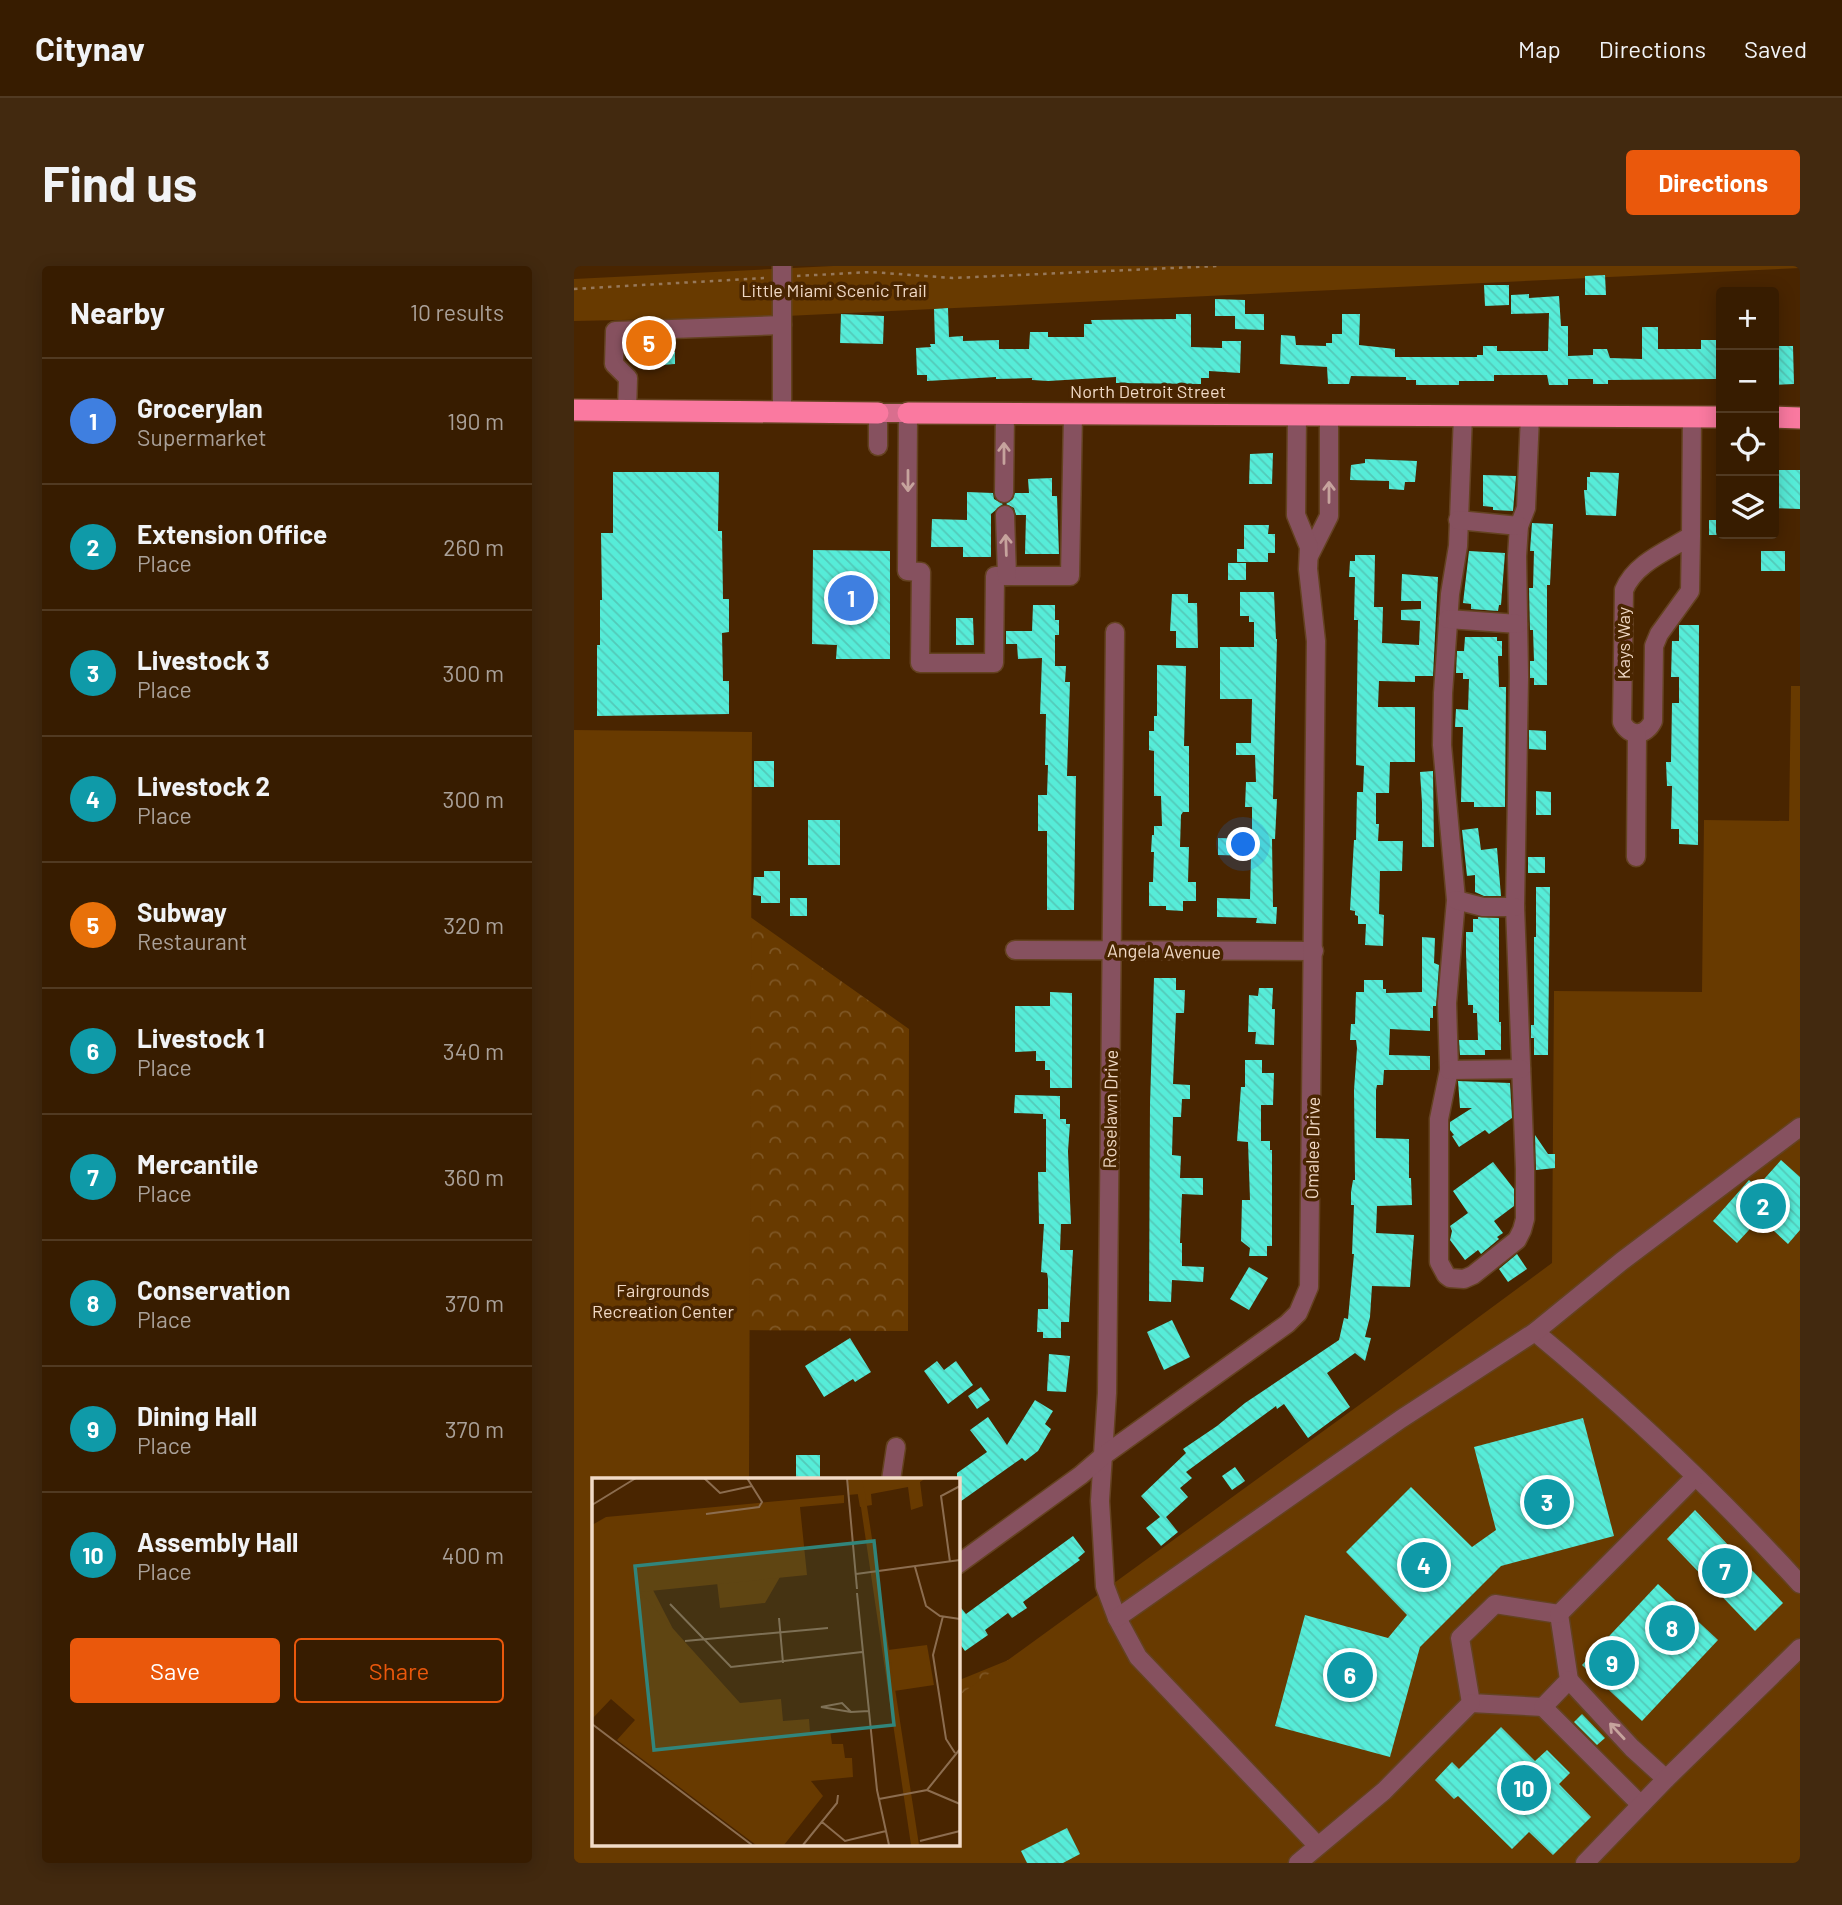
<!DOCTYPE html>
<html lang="en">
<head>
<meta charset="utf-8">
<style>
	body { margin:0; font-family:Barlow,sans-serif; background:#42290f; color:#f1f3f6 }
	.controls { position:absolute; right:21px; top:21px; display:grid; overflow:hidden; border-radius:7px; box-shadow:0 4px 18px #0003 }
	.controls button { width:63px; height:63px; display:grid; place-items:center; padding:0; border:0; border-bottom:2px solid #513a22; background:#371c00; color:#f1f3f6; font:35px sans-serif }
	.you { position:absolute; left:670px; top:579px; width:24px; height:24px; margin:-18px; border:5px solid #fff; border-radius:50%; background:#1a73e8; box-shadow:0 0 0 10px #1a73e833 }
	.badge { display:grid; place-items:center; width:46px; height:46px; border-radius:50%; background:#ea580c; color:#fff; font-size:23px; font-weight:700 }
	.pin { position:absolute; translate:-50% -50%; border:4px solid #fff; box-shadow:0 2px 7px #0006 }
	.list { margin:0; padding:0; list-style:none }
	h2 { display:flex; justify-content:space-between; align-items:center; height:91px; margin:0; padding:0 28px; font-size:30px }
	h2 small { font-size:23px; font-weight:400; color:#aaa199 }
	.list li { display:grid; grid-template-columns:46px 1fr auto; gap:21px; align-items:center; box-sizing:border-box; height:126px; padding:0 28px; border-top:2px solid #513a22 }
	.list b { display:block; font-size:26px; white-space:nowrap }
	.list p { margin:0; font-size:23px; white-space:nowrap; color:#aaa199 }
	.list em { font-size:23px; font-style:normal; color:#aaa199 }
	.actions { display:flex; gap:14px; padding:21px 28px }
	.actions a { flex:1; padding:16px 0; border:2px solid #ea580c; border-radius:7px; text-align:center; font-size:24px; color:#ea580c }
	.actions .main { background:#ea580c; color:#fff }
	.icon { flex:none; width:38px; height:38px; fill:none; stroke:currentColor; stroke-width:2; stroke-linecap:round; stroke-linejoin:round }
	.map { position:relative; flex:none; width:1226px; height:1597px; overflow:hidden; border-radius:7px }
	header { display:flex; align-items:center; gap:42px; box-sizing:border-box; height:98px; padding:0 35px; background:#371c00; border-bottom:2px solid #513a22 }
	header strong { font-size:33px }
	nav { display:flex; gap:38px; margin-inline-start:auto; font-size:24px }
	.intro { display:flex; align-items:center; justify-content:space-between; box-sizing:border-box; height:168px; padding:0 42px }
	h1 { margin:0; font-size:49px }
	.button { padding:18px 32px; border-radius:7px; background:#ea580c; color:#fff; font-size:24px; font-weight:700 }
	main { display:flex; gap:42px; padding:0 42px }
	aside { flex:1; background:#371c00; border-radius:7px; box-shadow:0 4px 18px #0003 }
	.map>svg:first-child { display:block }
	.forest { fill:url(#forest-crowns) }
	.park { fill:#683a00 }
	.building { fill:url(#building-back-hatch) }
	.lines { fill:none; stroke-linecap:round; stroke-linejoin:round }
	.minor-casing { stroke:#644220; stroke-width:21 }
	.major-casing { stroke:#644220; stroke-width:21 }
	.highway-casing { stroke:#644220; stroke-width:24 }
	.path { stroke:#96785a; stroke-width:2.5; stroke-dasharray:3.5 5; stroke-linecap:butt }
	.minor { stroke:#86515f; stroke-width:18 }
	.major { stroke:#d96e8e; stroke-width:18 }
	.highway { stroke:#fa79a0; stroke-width:21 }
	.oneway { stroke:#c6a39d }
	.labels { text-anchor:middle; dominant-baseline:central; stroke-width:7; stroke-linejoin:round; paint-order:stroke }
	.park-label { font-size:18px; fill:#f0d8c4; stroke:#492500 }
	.street-label { font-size:18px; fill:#f1dac6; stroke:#492500 }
	.inset-road { fill:none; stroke:#8c6d4f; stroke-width:2 }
	.view { fill:#31857b; fill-opacity:0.15; stroke:#31857b; stroke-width:3.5 }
	.inset-edge { fill:none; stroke:#f1dac6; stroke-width:3.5 }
</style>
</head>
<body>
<header>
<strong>Citynav</strong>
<nav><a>Map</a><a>Directions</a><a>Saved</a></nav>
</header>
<div class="intro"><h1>Find us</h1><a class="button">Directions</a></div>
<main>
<aside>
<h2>Nearby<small>10 results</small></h2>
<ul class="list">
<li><span class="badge" style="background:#3f7fe0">1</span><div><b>Grocerylan</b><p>Supermarket</p></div><em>190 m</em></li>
<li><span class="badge" style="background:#0f9aa8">2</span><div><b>Extension Office</b><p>Place</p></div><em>260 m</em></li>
<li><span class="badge" style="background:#0f9aa8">3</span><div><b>Livestock 3</b><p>Place</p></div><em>300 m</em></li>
<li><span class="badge" style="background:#0f9aa8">4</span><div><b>Livestock 2</b><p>Place</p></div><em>300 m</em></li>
<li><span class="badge" style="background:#e8710a">5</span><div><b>Subway</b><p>Restaurant</p></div><em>320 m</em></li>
<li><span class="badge" style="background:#0f9aa8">6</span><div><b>Livestock 1</b><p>Place</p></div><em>340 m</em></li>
<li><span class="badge" style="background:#0f9aa8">7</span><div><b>Mercantile</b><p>Place</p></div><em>360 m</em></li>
<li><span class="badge" style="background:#0f9aa8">8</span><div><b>Conservation</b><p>Place</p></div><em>370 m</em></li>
<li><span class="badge" style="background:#0f9aa8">9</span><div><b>Dining Hall</b><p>Place</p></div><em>370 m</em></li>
<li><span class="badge" style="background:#0f9aa8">10</span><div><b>Assembly Hall</b><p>Place</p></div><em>400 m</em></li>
</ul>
<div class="actions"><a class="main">Save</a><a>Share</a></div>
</aside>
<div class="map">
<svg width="1226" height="1597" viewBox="0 0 1226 1597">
	<defs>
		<pattern id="forest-crowns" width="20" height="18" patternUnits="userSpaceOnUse" patternTransform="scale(1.75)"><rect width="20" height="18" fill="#683a00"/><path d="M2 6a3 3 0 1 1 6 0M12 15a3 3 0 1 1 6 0" fill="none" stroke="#7e5624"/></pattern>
		<pattern id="building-back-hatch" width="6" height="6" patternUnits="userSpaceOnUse" patternTransform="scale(1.75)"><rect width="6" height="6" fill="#56ecd8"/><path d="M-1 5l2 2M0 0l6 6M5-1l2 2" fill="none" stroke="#53cab9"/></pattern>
	</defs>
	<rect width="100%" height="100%" fill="#492500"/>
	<!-- forest -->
	<g class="forest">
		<path d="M0,487L172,648L335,763L334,1065L163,1064L19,1214V1578H212L194,1590L0,1597Z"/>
		<path d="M442,1391L383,1447V1415Z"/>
	</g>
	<!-- park -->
	<g class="park">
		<path d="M259,0H1226V2L191,51L0,55V13Z"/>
		<path d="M1217,420H1226V1597H0V464L178,466L175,1214H19V1578H170L171,1583L179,1578H383V1431L810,1121L978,997L980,725L1128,726L1130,554L1215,555Z"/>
	</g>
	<!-- building -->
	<g class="building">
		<path d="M1031,9L1032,29H1011V10Z"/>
		<path d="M910,19H935V39L911,40Z"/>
		<path d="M955,28V32L985,30L987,60H994V90L1019,89V83H1033L1036,92L1068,93V61H1084V83H1127V74H1147V110H1142V113L1034,114V118H1019V113H994V119H975L973,109H920V115H885V119H842V114H832V111L777,110L775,118H754L753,101L706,98L707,69L721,70L722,79L752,80V77H758V68H768V48H786L785,79L821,83V91H903V89H909V80H923V85H974L975,47L937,48V29Z"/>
		<path d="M641,33L671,34V48H690V64L661,63V50H641Z"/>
		<path d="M374,42L375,71L389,70V75L425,74V83H455L456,66H474V71H510V58H518L517,54L602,53V48H617V81L648,82V75H667L666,107L635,105V112H627V118L542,117V111L474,115L458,114V112L422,113V111L353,115V109H343L342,82L357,81L356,78H361L360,43Z"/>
		<path d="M267,48L310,50L309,78L266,77Z"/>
		<path d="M94,74V86H101V98L88,99V93L57,94L56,76Z"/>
		<path d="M1200,80H1219L1220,118L1200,119Z"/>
		<path d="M699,187L698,218H675L676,188Z"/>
		<path d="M791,193L843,195L841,216H831L830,224L815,223V215L776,214L777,199L791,197Z"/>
		<path d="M1200,204H1226V243L1200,242Z"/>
		<path d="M39,206H145L144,265H148L149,333H155V366L148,367L149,415H155V448L23,450V379H26V334H28L27,267H39Z"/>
		<path d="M1016,206L1045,207L1042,250L1012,249L1010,224H1013V211H1016Z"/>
		<path d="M909,209L942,210L939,245L919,244V241L909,240Z"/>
		<path d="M478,212V230H483L485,288H451L452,249H442L440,242L432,238L439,233L441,227H455L454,213Z"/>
		<path d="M393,226L419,227L420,233L429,238L417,248V291H389V281H357L358,253L393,254Z"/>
		<rect x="1135" y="254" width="12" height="15"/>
		<path d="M958,257L979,258L976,319H973V419H960V412H956V395H960L959,364H956L955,322H959L960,285H956Z"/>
		<path d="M670,259H695L694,268H701V287H694V296H663V283H670Z"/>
		<path d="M239,284L316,285V393H262L263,379L238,378Z"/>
		<path d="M895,285L931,287L927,339H925L924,345L897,343V338L889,337Z"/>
		<rect x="1187" y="285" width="24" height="20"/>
		<path d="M781,289H801L800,341H809L808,377L845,379L846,355L827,354V344L847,343V335H827L828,308L864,311L859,410H841V416L805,415L804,441H841V496H816L815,527H802V558H805L804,575H829L828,605H806L805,648L810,649L809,680L791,679L792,658H784V650L781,649V645L776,644L780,574H782L783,526H789L790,500L782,499L784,354H780L781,311H775L776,295H781Z"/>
		<rect x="654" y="297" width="18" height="17"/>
		<path d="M666,326H700L702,373H703L699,533H703L701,573H698L699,641H703L702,658L682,657L683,652L643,651V632L676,633L677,590L644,589V572L678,573V541H671L672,516H682L681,489H662V477H677L678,433H646V381H680V356H675V350H666Z"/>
		<path d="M598,328H614V337H623L624,382H602V365H596Z"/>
		<path d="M459,339H481V354H485V369H481V400H492L491,416H496L493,510H502L500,644H473V565H464V529H473L474,499H471L472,448H466L468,392L444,393L443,378H432V365H458Z"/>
		<path d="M382,352H399L400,379H382Z"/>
		<path d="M1105,359H1125L1124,579L1105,578V563H1097L1098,520H1093L1092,496H1097L1098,437H1105V411H1097L1098,375H1105Z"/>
		<path d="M891,371H923V375H928V390H924L925,421H932L931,541H900V536H887L889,461H881L882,443L894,444L895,413H889V407H882L883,385H890Z"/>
		<path d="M583,399L612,400L610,480H615V546H609L607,549L606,581H615L614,616H622V635H609V645L592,644V640H575V616H579L580,586H577L578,569H580V560H588L587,530H580V485L575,484V465H580V450H583Z"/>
		<path d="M955,464L972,465V484L955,483Z"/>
		<rect x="180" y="495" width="20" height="26"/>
		<path d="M859,505L860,581H848V537L846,506Z"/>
		<path d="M962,525L977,526V549H962Z"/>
		<rect x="234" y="554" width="32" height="45"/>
		<path d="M904,562L907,584L923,582L927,630H910L901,626V609L893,610L888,564Z"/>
		<rect x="954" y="591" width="17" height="16"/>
		<path d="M190,605H206V637H187V630L179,629L180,611H190Z"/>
		<path d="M962,621H976L974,789H960V772H957V759H960V671H962Z"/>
		<rect x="216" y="632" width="17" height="18"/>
		<path d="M904,651L925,652V756H927V784H911V789H886L885,774H904L903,747H899V739H894L892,687V666H899V653H904Z"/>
		<path d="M848,671L861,672L860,697L865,699L862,740H859V752H856V765L816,763L815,789L856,790V804H810L809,819H803L802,824V872L835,873V912H837L838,939L803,940L802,967L840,969L836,1021L798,1020L796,1051L791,1071L797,1072L791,1095L781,1087L753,1107L776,1141L734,1172L710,1138L703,1143L702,1140L612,1206L618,1212L606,1222L614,1231L592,1251L604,1266L587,1280L572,1262L586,1251L567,1230L612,1187L609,1183L643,1160L671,1137L765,1074L770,1052L774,1053L780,988H778L780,939H777V926L779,914H781L780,824L783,782L782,774H776L777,758H781L782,726H790V714H809V723H812V727L848,726Z"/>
		<path d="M580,712H602V724H611L610,747H602L599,818L616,819V833H608L607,851H599L598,889L607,890L606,912H629V929L608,928L606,977H608V1000L630,1001L629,1016L598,1014L597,1036L575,1035L576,837Z"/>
		<path d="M685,722H699L698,743H701L700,779L681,778L682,766H674L675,729L684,730Z"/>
		<path d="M476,726L498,727V822H476V804H471V795H462V785L441,786V740H476Z"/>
		<path d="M671,794H688V807H700L699,839H687V875H696V884H698V980H693V990H675L676,982L667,975L668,934H676L674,876L663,875L667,821H671Z"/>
		<path d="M884,815L936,817L938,852L915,868L911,864L885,881L878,870L880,869L876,864V856L898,842H886Z"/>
		<path d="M441,829L486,830V853H492V858H496L494,885L497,958H487L486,984H499L495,1056H487V1072H469V1066H463L464,1043H474V1013L473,1007L467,1006L470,958H465L464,906H472V853H469V848L440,847Z"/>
		<path d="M961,869L974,888H981V902L962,904Z"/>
		<path d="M1207,894L1226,911V964L1214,978L1186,952L1163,977L1139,955L1175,914L1183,921Z"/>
		<path d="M919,896L940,923V940L920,955L929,967L923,971L925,973L907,988L904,984L891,994L876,974L878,965L876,960L894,947L879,925Z"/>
		<path d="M943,988L953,1003L934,1016L925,1003Z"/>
		<path d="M675,1001L694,1012L675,1044L656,1033Z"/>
		<path d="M598,1054L616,1091L590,1104L573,1066Z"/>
		<path d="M276,1072L297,1106L281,1116L279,1113L250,1131L231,1100Z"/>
		<path d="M475,1088L496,1090L492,1126L473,1125Z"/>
		<path d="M363,1095L370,1104L382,1095L399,1119L374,1138L350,1105Z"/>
		<path d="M407,1121L416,1134L403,1143L394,1130Z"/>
		<path d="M461,1134L479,1145L471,1158L477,1163L464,1185L451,1195L448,1192L383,1238V1207L413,1186L396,1164L414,1151L433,1179Z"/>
		<path d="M1009,1152L1040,1270L927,1300L846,1381L816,1491L701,1460L731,1349L814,1372L833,1349L772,1286L837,1221L898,1281L922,1264L900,1181Z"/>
		<rect x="222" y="1189" width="24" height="25"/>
		<path d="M661,1201L671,1215L658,1224L648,1210Z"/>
		<path d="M1121,1244L1209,1337L1181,1365L1093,1273Z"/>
		<path d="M499,1270L511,1286L504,1292L506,1294L449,1336L453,1342L438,1352L434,1347L411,1364L414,1369L391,1385L383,1374V1337L392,1348Z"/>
		<path d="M1084,1318L1144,1374L1068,1455L1008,1399Z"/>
		<path d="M1008,1448L1031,1472L1023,1479L1000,1456Z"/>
		<path d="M927,1461L961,1495L973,1484L996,1507L985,1518L1017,1551L979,1589L955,1566L938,1583L884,1530L880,1533L861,1514L878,1496L885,1503Z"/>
		<path d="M493,1562L506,1588L489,1597H453L447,1585Z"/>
	</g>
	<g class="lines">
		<!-- minor casing -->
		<g class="minor-casing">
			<g id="minor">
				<path d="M53,145L54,112L40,98L41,65L208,59"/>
				<path d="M208,146V0"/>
				<path d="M304,147V180"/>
				<path d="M334,147L333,305L347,306L346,397H420L421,310H496L499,148"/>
				<path d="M889,149L884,280L876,328L869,427L868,479L882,634L873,737L875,804L865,853V996L872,1009L876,1012L890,1013L899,1009L943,974L948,964L951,953V903L941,641L945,411L943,290L945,260L952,242L956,150"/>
				<path d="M430,227L431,148"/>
				<path d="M431,249L433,310"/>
				<path d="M884,254L945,260"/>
				<path d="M1117,270L1116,325L1085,368L1080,380L1079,455C1072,470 1056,472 1048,456L1050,324C1061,297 1093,285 1117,270L1118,151"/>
				<path d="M735,290L755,250V149"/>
				<path d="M874,353L944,358"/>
				<path d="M541,366L533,1127L526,1235L531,1320L543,1352L564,1391L743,1579"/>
				<path d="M1062,591L1063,468"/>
				<path d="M882,634L909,641H941"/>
				<path d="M441,684L740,685"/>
				<path d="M875,804L947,803"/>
				<path d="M961,1066C1055,1144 1144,1228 1226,1318"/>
				<path d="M317,1214L322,1181"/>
				<path d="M383,1299L507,1209L529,1190L713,1058L724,1047L735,1021L742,375L734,303L735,281L722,249L723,149"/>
				<path d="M921,1338L985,1348L995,1414L969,1441L897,1437L886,1372Z"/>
				<path d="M985,1348L1121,1211"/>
				<path d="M543,1352L827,1153L961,1066L1048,995L1226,861"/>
				<path d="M995,1414L1058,1482L1092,1513"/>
				<path d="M969,1441L1067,1539"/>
				<path d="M724,1597L810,1525L897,1437"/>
				<path d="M1011,1597L1092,1513L1226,1382"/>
			</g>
		</g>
		<!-- major casing -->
		<g class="major-casing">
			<path id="major" d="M304,147H334"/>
		</g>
		<!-- highway casing -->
		<g class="highway-casing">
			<g id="highway">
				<path d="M0,144L304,147"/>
				<path d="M334,147L1147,151"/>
				<path d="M1200,151L1226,152"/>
			</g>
		</g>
		<!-- path -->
		<g class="path">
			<path d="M223,10L297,6L379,12L643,0"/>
			<path d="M0,23L190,12"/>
		</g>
		<!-- minor -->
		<use href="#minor" class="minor"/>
		<!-- major -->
		<use href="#major" class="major"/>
		<!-- highway -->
		<use href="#highway" class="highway"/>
	</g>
	<!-- one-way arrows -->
	<defs><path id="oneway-shaft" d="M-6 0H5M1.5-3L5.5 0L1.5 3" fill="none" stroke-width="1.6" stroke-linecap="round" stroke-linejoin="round" transform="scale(1.75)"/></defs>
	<g class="oneway">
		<use href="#oneway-shaft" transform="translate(430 187) rotate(-90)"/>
		<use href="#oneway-shaft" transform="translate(334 215) rotate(90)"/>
		<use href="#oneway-shaft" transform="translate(755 226) rotate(-90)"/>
		<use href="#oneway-shaft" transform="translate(432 279) rotate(-92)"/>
		<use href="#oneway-shaft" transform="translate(1043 1465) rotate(-133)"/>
	</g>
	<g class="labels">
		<!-- park labels -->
		<g class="park-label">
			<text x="260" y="24">Little Miami Scenic Trail</text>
			<text x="89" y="1024">Fairgrounds<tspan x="89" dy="21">Recreation Center</tspan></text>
		</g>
		<!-- street labels -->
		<g class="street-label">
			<text x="574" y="125">North Detroit Street</text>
			<text transform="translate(1049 377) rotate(-90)">Kays Way</text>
			<text transform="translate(590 685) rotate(1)">Angela Avenue</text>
			<text transform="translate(536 843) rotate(-89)">Roselawn Drive</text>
			<text transform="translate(738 882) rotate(-89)">Omalee Drive</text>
		</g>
	</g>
	<!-- overview -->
	<g transform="translate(18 1212)">
		<rect width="368" height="368" fill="#492500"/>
		<path d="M335,167L342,207L302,213L296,172Z" fill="#683a00"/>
		<path d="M263,0H334L328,4L331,28L319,32L316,9L279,16L280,27L268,29ZM51,81L188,99L173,125L128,130L125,104L61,112L81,151L47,117Z" fill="#683a00"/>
		<path d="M255,0H270L273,15L327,367H319L267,16L256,17ZM252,17V25L208,29L215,97L48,114L148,225L189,221L191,243L217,241L218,254L238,252L240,266H251L253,280H260L261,299L219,303L231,318L192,367H164L25,262L43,242L19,221L0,241V47L14,39Z" fill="#683a00"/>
		<path class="inset-road" d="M112,0L128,15L160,8M255,0L265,111M0,27L44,0M114,36L167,29L170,24L155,0M358,84L349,18L368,8M323,89L334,128L348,138L368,141M264,96L368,82M265,115L285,312L297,367M78,126L139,189L270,174M351,138L341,177L354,261L363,275M187,140L191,185M93,163L236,150M259,234L229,229L250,225L259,234L277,233M0,246L160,367M335,312L368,326M287,321L335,312L368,271M230,344L253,363L294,353M328,363L368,353M211,367L245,325L246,317"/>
		<path class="view" d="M282,63L302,247L62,272L43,88Z"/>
		<rect width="368" height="368" class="inset-edge"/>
	</g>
</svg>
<div class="controls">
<button>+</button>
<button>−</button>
<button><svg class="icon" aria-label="locate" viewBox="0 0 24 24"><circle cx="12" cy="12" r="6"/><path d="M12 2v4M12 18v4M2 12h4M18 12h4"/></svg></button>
<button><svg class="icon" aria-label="layers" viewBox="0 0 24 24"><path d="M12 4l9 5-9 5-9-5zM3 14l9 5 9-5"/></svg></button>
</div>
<div class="you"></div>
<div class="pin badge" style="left:277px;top:332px;background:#3f7fe0">1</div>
<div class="pin badge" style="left:1189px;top:940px;background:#0f9aa8">2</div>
<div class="pin badge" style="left:973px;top:1236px;background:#0f9aa8">3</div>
<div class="pin badge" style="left:850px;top:1299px;background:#0f9aa8">4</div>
<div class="pin badge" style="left:75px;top:77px;background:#e8710a">5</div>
<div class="pin badge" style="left:776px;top:1409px;background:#0f9aa8">6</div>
<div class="pin badge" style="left:1151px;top:1305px;background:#0f9aa8">7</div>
<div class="pin badge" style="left:1098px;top:1362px;background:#0f9aa8">8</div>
<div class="pin badge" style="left:1038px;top:1397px;background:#0f9aa8">9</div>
<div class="pin badge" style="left:950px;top:1522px;background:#0f9aa8">10</div>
</div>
</main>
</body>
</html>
